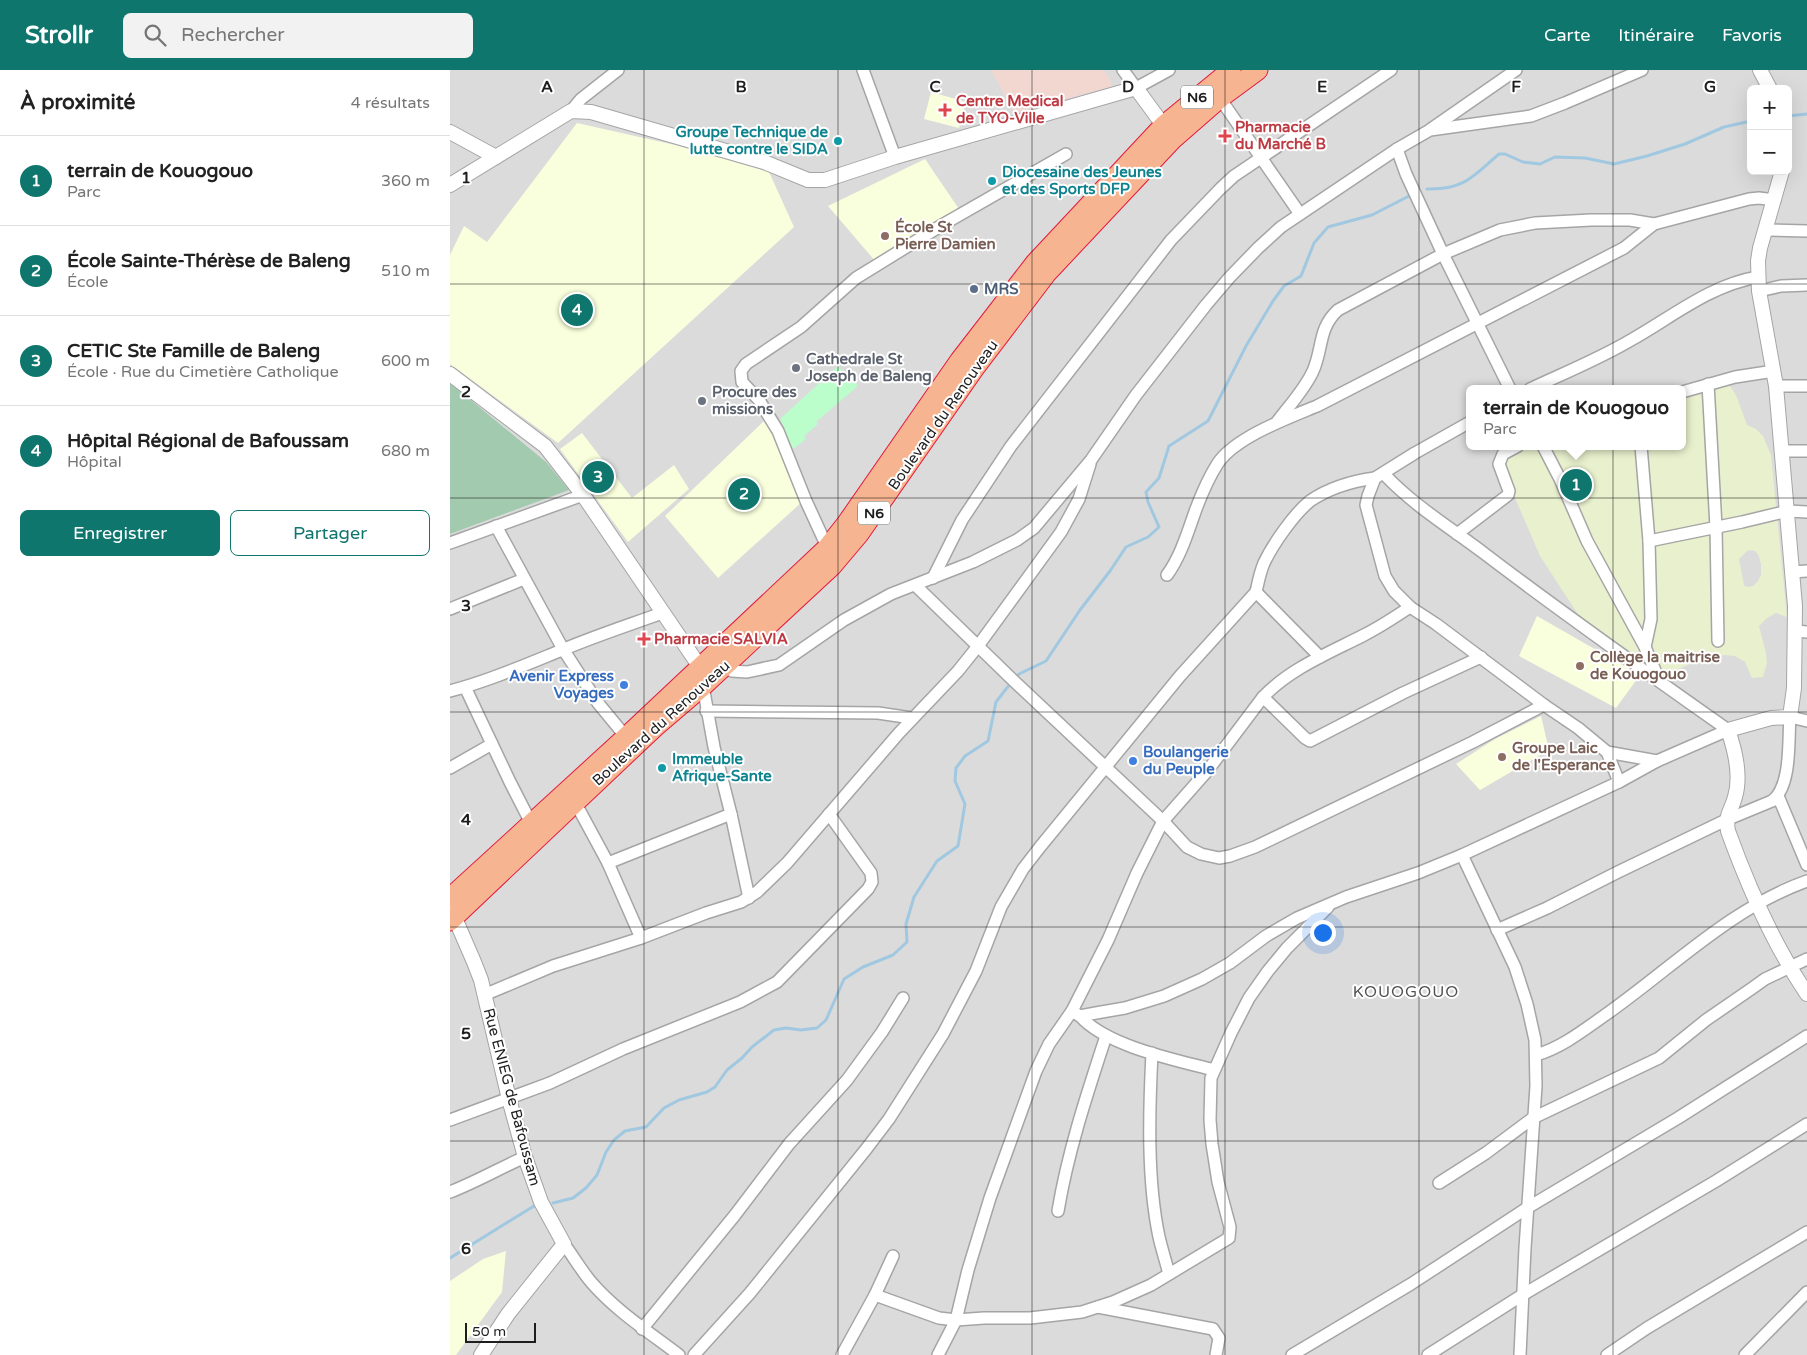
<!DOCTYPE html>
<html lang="fr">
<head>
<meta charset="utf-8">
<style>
	body { margin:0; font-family:"Varela Round",sans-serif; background:#f2f2f2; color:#222 }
	.controls { position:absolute; right:15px; top:15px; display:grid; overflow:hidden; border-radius:8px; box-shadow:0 5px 20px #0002 }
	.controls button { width:45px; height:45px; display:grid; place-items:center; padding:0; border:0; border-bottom:1px solid #e0e0e0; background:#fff; color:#222; font:25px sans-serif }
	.scale { position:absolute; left:15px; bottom:12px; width:71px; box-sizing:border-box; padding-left:5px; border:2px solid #1e1e1e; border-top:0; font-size:14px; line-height:18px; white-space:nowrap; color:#1e1e1e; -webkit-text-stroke:4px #fff; paint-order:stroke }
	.you { position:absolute; left:872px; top:862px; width:18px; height:18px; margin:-12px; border:4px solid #fff; border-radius:50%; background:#1a73e8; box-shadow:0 0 0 8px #1a73e833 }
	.badge { display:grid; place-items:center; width:32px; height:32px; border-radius:50%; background:#0f766e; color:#fff; font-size:16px; font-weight:700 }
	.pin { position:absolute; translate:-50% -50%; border:2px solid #fff; box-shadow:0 1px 5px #0006 }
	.popup { position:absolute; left:1016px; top:315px; width:220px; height:65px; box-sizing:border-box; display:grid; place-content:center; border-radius:8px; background:#fff; filter:drop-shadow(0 1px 4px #0005); font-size:16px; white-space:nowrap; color:#767676 }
	.popup b { font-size:19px; color:#222 }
	.popup::after { content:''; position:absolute; left:50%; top:100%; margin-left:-10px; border:10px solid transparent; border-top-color:#fff }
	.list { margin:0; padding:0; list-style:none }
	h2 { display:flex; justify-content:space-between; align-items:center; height:65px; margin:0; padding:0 20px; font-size:21px }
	h2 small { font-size:16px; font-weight:400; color:#767676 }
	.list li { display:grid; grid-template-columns:32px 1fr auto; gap:15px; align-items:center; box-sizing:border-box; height:90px; padding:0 20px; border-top:1px solid #e0e0e0 }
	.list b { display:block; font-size:19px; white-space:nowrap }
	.list p { margin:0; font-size:16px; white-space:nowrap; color:#767676 }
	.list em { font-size:16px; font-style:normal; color:#767676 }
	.actions { display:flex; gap:10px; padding:15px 20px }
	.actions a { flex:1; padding:11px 0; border:1px solid #0f766e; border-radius:8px; text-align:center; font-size:18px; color:#0f766e }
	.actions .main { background:#0f766e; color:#fff }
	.icon { flex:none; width:28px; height:28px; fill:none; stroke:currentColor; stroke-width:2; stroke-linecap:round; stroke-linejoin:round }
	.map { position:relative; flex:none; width:1357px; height:1285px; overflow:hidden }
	header { display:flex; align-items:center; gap:30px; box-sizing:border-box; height:70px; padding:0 25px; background:#0f766e; color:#fff }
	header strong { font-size:24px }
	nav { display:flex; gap:28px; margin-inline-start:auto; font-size:18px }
	.search { width:350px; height:45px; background:#f2f2f2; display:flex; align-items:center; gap:12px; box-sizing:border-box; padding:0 18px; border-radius:8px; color:#767676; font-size:19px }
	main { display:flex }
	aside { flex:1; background:#fff }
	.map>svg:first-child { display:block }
	.residential { fill:#dcdbdb; fill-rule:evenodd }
	.commercial { fill:#f2d7d1 }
	.education { fill:#f9ffdc }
	.farmland { fill:#e8f0cd; fill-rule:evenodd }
	.cemetery { fill:#a2caaf }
	.park { fill:#bcfdcc }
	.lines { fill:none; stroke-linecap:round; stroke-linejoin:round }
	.stream { stroke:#a0c8e0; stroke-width:3 }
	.minor-casing { stroke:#a5a5a5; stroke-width:14 }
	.tertiary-casing { stroke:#a5a5a5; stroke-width:16 }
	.trunk-casing { stroke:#e5183e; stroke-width:21 }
	.minor { stroke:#fff; stroke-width:11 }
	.tertiary { stroke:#fff; stroke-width:14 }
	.trunk { stroke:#f6b490; stroke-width:19 }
	.grid { fill:none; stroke:#1e1e1e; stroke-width:1; stroke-opacity:0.55 }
	.health-dot { fill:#e0444e; stroke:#fff; stroke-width:2 }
	.culture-dot { fill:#0f9aa8; stroke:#fff; stroke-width:2 }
	.education-dot { fill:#8d6e63; stroke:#fff; stroke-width:2 }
	.service-dot { fill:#5c6f8a; stroke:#fff; stroke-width:2 }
	.worship-dot { fill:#6b7280; stroke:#fff; stroke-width:2 }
	.shop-dot { fill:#3f7fe0; stroke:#fff; stroke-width:2 }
	.labels { text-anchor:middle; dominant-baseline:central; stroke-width:4; stroke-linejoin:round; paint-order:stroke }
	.shield { fill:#fff; stroke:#626262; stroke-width:1 }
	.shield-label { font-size:14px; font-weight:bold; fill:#1e1e1e }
	.health-label { font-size:15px; font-weight:bold; fill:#be3a42; stroke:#fff; text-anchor:start }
	.culture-label { font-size:15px; font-weight:bold; fill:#0d838f; stroke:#fff; text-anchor:start }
	.education-label { font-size:15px; font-weight:bold; fill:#785e54; stroke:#fff; text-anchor:start }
	.service-label { font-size:15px; font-weight:bold; fill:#4e5e75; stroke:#fff; text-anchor:start }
	.worship-label { font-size:15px; font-weight:bold; fill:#5b616d; stroke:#fff; text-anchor:start }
	.street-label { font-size:15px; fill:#1e1e1e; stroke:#fff }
	.shop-label { font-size:15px; font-weight:bold; fill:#366cbe; stroke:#fff; text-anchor:end }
	.neighbourhood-label { font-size:16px; letter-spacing:1px; fill:#515151; stroke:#fff }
	.grid-label { font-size:16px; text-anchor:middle; font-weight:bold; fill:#1e1e1e; stroke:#fff; stroke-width:4; stroke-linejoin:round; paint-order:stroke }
</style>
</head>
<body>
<header>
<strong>Strollr</strong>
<div class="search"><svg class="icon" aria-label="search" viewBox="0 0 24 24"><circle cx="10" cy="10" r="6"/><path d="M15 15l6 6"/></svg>Rechercher</div>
<nav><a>Carte</a><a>Itinéraire</a><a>Favoris</a></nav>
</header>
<main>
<aside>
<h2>À proximité<small>4 résultats</small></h2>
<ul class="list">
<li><span class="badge">1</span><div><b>terrain de Kouogouo</b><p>Parc</p></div><em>360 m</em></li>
<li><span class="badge">2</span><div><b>École Sainte-Thérèse de Baleng</b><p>École</p></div><em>510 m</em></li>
<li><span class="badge">3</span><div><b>CETIC Ste Famille de Baleng</b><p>École · Rue du Cimetière Catholique</p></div><em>600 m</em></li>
<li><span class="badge">4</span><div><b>Hôpital Régional de Bafoussam</b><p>Hôpital</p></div><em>680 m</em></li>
</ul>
<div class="actions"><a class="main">Enregistrer</a><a>Partager</a></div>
</aside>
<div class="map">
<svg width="1357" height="1285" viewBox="0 0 1357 1285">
	<rect width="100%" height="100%" fill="#f0ede3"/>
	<!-- residential -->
	<path class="residential" d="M0,0H1357V1285H0ZM1301,19H1338V101H1301ZM1020,319H1232V376H1020Z"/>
	<!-- commercial -->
	<path class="commercial" d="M541,0H654L663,16L565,43Z"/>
	<!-- education -->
	<g class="education">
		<path d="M481,22L516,32L509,58L474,49Z"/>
		<path d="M127,53L225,75L319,102L344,157L108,373L0,294V185L14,156L37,172Z"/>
		<path d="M475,89L509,139L426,192L378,136Z"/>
		<path d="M317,348L353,431L268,508L215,446Z"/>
		<path d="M132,363L182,428L224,395L239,419L178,472L110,379Z"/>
		<path d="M1087,546L1190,605L1166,638L1069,586Z"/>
		<path d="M1091,646L1099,680L1030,720L1006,694L1045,669Z"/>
		<path d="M56,1181L52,1222L6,1285H0V1211L33,1189Z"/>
	</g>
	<!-- farmland -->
	<path class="farmland" d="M1271,315L1280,316L1286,325L1297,355L1306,359L1313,366L1321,385L1337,547L1326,543L1317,548L1309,556L1316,583L1317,593L1313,607L1302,608L1295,592L1285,586L1275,585L1248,591L1223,601L1204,604L1131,549L1090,486L1062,421L1056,402V392L1062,385L1081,376H1232V324ZM1298,480L1305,481L1308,484L1311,494V505L1308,511L1303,516L1297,517L1294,515L1289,489Z"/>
	<!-- cemetery -->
	<path class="cemetery" d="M0,313L96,392L119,420L0,464Z"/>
	<!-- park -->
	<path class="park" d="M388,296L408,316L366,352L368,354L354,366L356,369L343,379L330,349Z"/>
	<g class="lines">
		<!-- stream -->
		<g class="stream">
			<path d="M1338,46L1357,44"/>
			<path d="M977,119C1014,120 1022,107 1049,84H1055L1073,92L1090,94L1105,87L1135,88L1164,94L1197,86L1235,74L1274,57L1301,51"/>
			<path d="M103,1133L123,1128L136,1118L147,1105L156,1082L164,1070L175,1061L196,1057L214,1038L229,1030L257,1022L265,1017L277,1000L292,988L302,977L324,960L336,958L351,960L367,958L376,950L394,909L413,897L443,885L457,872L456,854L464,827L487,791L508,776L515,734L505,711L506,698L515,686L538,671L546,632L556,619L569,604L596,591L630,540L660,501L676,477L698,467L709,457L698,432L696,422L709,408L719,376L758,351L796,276L823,231L834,216L851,206L864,173L878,157L922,145L959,126"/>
			<path d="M0,1188L84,1136"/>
		</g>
		<!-- minor casing -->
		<g class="minor-casing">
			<g id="minor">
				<path d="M413,0L445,87"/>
				<path d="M673,0L686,18L719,0"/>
				<path d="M767,24L850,144"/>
				<path d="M121,41L131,29L168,0"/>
				<path d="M981,59L1066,0"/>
				<path d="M947,79L956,104L993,184L1060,319"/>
				<path d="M1315,160L1357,161"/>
				<path d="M1309,221L1331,216L1357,215"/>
				<path d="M1258,314L1266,457L1268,571"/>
				<path d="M1326,316H1357"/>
				<path d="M1080,319C1114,303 1149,289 1181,270C1222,247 1260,215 1308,207"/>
				<path d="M1232,322L1285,307L1324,301"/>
				<path d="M827,352C839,336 855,319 863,301C873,279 868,258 888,240L993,184L1050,160L1085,153L1141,150H1180L1204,154"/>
				<path d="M1020,352L965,383L925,408L918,426L916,435L935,506L944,521L960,537L986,554L1094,635L1128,658L1157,682L1207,691"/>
				<path d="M1093,376L1110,409L1137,471L1195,577L1209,610"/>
				<path d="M1191,376L1199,471L1201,549L1195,577"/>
				<path d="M1333,381H1357"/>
				<path d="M46,456L113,579L148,633L176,667"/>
				<path d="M1007,464L1058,425L1059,421L1049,394L1053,384L1068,376"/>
				<path d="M1199,471L1292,452L1338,441L1357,442"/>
				<path d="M0,473L133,425"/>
				<path d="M379,481L356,431L328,361L309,330L292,312L291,301L296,294L351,257L406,208L492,155L616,84"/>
				<path d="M1342,502L1357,501"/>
				<path d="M717,505C731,486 738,461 746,439C752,423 759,407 768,393C786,367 838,348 867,336L1174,178L1204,154L1299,129L1309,128L1325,130"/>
				<path d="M483,508L512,450L561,376L721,170L771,118L784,106L941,0"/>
				<path d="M466,516L566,613L713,751L737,777L751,784L769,788L780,786L805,777L1023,672L1094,635"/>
				<path d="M806,522C808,513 810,502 814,493C823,474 844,444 860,431C879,418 903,411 925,408"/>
				<path d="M0,539L74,509"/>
				<path d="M1346,561L1357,562"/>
				<path d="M270,595L282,601L297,602L329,595L394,550L441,524L523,492L567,470L584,458L641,390L686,325L756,235L779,208L808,178L831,157L947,79L980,60L1081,46L1115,33L1192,0"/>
				<path d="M253,616L264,677L281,744L299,828"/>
				<path d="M15,617L60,712L83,757"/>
				<path d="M0,621C38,611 75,595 112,580C145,566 179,555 212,543"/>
				<path d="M813,627L855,668L860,671L953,623L1031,587"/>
				<path d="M256,641L428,643L462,648"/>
				<path d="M1157,682L1169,712"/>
				<path d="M0,698L42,674"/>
				<path d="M1328,726L1357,795"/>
				<path d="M125,732L158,793L191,868"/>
				<path d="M1012,785L1065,897L1077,934L1085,970L1086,1016L1075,1178L1070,1285"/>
				<path d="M158,793L281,744"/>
				<path d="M1047,860L1097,838L1168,802L1276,750L1322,731C1342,716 1338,670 1340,647L1357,651"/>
				<path d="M34,925L103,896L191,868L256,843L291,832L307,822L337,793L449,663L508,601L528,576L611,462L629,429L640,394"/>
				<path d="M622,941L630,946L646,943L675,938L714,926L752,909L780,893L816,866L847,848L896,827L968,803L1012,785L1169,712L1207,691L1278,660C1196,602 1115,545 1035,484C1001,458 964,436 934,404"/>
				<path d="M630,946C656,976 726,990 764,1000"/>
				<path d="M702,983C699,1042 697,1110 709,1167C712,1180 716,1192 719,1204"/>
				<path d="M1086,985C1113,977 1135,959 1158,943C1223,897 1281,838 1357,811"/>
				<path d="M0,1050L100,1013L173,979L290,932L327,912L418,819L422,812L421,803L379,744"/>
				<path d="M989,1113L1036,1083L1083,1048L1209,988L1256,950L1301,919L1315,909L1357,889"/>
				<path d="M0,1122C26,1112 50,1098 75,1087"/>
				<path d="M608,1141C618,1081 637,1024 656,966"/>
				<path d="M114,1174C123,1186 131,1200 141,1212C166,1241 199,1262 229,1285"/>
				<path d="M425,1225L489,1248L506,1250L534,1248H580L632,1242L663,1232L701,1215L779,1168L780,1157L768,1112L762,1074L760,1050L761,1008L781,963L799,928L818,901L837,878L878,837"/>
				<path d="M648,1237L763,1259L769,1268L766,1285"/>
				<path d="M192,1259L285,1145L339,1074L397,1010L432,962L453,928"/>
				<path d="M244,1285L300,1223L417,1078L439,1049L493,964L526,901L551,837L573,799L590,777L730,606L806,522L870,587"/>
				<path d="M392,1285L425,1225L443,1186"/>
				<path d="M488,1285L506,1250L518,1200L540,1128L586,1001L599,974L622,941L658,870L687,803L713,751L758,700L813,627C841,598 879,583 914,565C930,557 945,547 960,537"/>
				<path d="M842,1285L961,1214L1077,1138L1228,1048L1357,966"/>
				<path d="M978,1285L1074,1224L1266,1111L1357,1054"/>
				<path d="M1157,1285L1197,1258L1357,1162"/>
				<path d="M1295,1285L1357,1222"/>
			</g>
		</g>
		<!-- tertiary casing -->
		<g class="tertiary-casing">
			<g id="tertiary">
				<path d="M1310,0L1320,19"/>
				<path d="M0,62L46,87"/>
				<path d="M1332,101L1310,178L1308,191L1309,221L1326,316L1345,536L1344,618L1340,647L1321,648L1278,660C1285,680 1291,707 1285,727C1281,742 1275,744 1278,761C1299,819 1323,874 1357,924"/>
				<path d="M0,115L121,41L141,42L314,92L358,110H375L445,87L686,18L719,63"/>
				<path d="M0,304L95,376L133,425L250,597L251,604"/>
				<path d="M1,839L24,892L31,910L59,1029L75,1087L91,1132L114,1174L58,1244L31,1285"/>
			</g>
		</g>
		<!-- trunk casing -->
		<g class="trunk-casing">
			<g id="trunk">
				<path d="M0,828L176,667L377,478L396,454L510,290L585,193L714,55L781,0"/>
				<path d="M0,851L205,657L253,616L382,496L409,464L524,299L597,203L723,69L770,28L808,0"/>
			</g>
		</g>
		<!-- minor -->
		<use href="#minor" class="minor"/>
		<!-- tertiary -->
		<use href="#tertiary" class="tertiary"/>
		<!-- trunk -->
		<use href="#trunk" class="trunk"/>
	</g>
	<!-- grid -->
	<path class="grid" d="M194,0V1285M388,0V1285M582,0V1285M775,0V1285M969,0V1285M1163,0V1285M0,214H1357M0,428H1357M0,642H1357M0,857H1357M0,1071H1357"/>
	<!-- markers -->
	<g class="health-dot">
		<path d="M492.5 32.5h5v5h5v5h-5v5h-5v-5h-5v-5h5z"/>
		<path d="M772.5 58.5h5v5h5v5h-5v5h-5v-5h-5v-5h5z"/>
		<path d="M191.5 561.5h5v5h5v5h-5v5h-5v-5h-5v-5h5z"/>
	</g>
	<g class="culture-dot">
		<circle cx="388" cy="71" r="5"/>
		<circle cx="542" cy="111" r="5"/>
		<circle cx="212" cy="698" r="5"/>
	</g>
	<g class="education-dot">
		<circle cx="435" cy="166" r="5"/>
		<circle cx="1130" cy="596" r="5"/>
		<circle cx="1052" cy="687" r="5"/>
	</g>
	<circle class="service-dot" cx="524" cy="219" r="5"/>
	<g class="worship-dot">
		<circle cx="346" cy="298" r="5"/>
		<circle cx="252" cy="331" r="5"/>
	</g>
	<g class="shop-dot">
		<circle cx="174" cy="615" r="5"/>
		<circle cx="683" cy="691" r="5"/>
	</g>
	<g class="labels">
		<!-- shield labels -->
		<g class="shield">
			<rect x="731" y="15.5" width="32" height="23" rx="4"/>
			<rect x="408" y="431.5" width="32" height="23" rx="4"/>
		</g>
		<g class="shield-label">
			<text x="747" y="27">N6</text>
			<text x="424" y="443">N6</text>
		</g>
		<!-- health labels -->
		<g class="health-label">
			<text x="506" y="31">Centre Medical<tspan x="506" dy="17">de TYO-Ville</tspan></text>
			<text x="785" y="57">Pharmacie<tspan x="785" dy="17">du Marché B</tspan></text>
			<text x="204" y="569">Pharmacie SALVIA</text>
		</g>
		<!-- culture labels -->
		<g class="culture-label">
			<text x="378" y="62" text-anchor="end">Groupe Technique de<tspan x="378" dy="17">lutte contre le SIDA</tspan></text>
			<text x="552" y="102">Diocesaine des Jeunes<tspan x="552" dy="17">et des Sports DFP</tspan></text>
			<text x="222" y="689">Immeuble<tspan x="222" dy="17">Afrique-Sante</tspan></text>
		</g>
		<!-- education labels -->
		<g class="education-label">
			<text x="445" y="157">École St<tspan x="445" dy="17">Pierre Damien</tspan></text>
			<text x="1140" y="587">Collège la maitrise<tspan x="1140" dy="17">de Kouogouo</tspan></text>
			<text x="1062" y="678">Groupe Laic<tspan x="1062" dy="17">de l'Esperance</tspan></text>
		</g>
		<!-- service labels -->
		<g class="service-label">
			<text x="534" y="219">MRS</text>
		</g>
		<!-- worship labels -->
		<g class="worship-label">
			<text x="356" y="289">Cathedrale St<tspan x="356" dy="17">Joseph de Baleng</tspan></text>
			<text x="262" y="322">Procure des<tspan x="262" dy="17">missions</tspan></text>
		</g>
		<!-- street labels -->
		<g class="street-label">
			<text transform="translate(493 345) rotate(-55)">Boulevard du Renouveau</text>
			<text transform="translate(211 653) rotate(-42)">Boulevard du Renouveau</text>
			<text transform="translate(62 1027) rotate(75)">Rue ENIEG de Bafoussam</text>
		</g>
		<!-- shop labels -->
		<g class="shop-label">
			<text x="164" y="606">Avenir Express<tspan x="164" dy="17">Voyages</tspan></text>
			<text x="693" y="682" text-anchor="start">Boulangerie<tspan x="693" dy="17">du Peuple</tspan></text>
		</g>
		<!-- neighbourhood labels -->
		<g class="neighbourhood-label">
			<text x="956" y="922">KOUOGOUO</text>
		</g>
	</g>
	<g class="grid-label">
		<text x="97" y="22">A</text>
		<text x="291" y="22">B</text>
		<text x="485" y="22">C</text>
		<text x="678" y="22">D</text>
		<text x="872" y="22">E</text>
		<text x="1066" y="22">F</text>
		<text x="1260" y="22">G</text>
		<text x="16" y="113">1</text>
		<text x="16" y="327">2</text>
		<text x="16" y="541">3</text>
		<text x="16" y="755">4</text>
		<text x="16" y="969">5</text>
		<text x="16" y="1184">6</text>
	</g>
</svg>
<div class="controls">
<button>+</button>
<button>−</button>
</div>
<div class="scale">50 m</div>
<div class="you"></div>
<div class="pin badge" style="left:1126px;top:415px">1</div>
<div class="popup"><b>terrain de Kouogouo</b>Parc</div>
<div class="pin badge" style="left:294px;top:424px">2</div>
<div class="pin badge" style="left:148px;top:407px">3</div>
<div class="pin badge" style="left:127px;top:240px">4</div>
</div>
</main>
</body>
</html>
